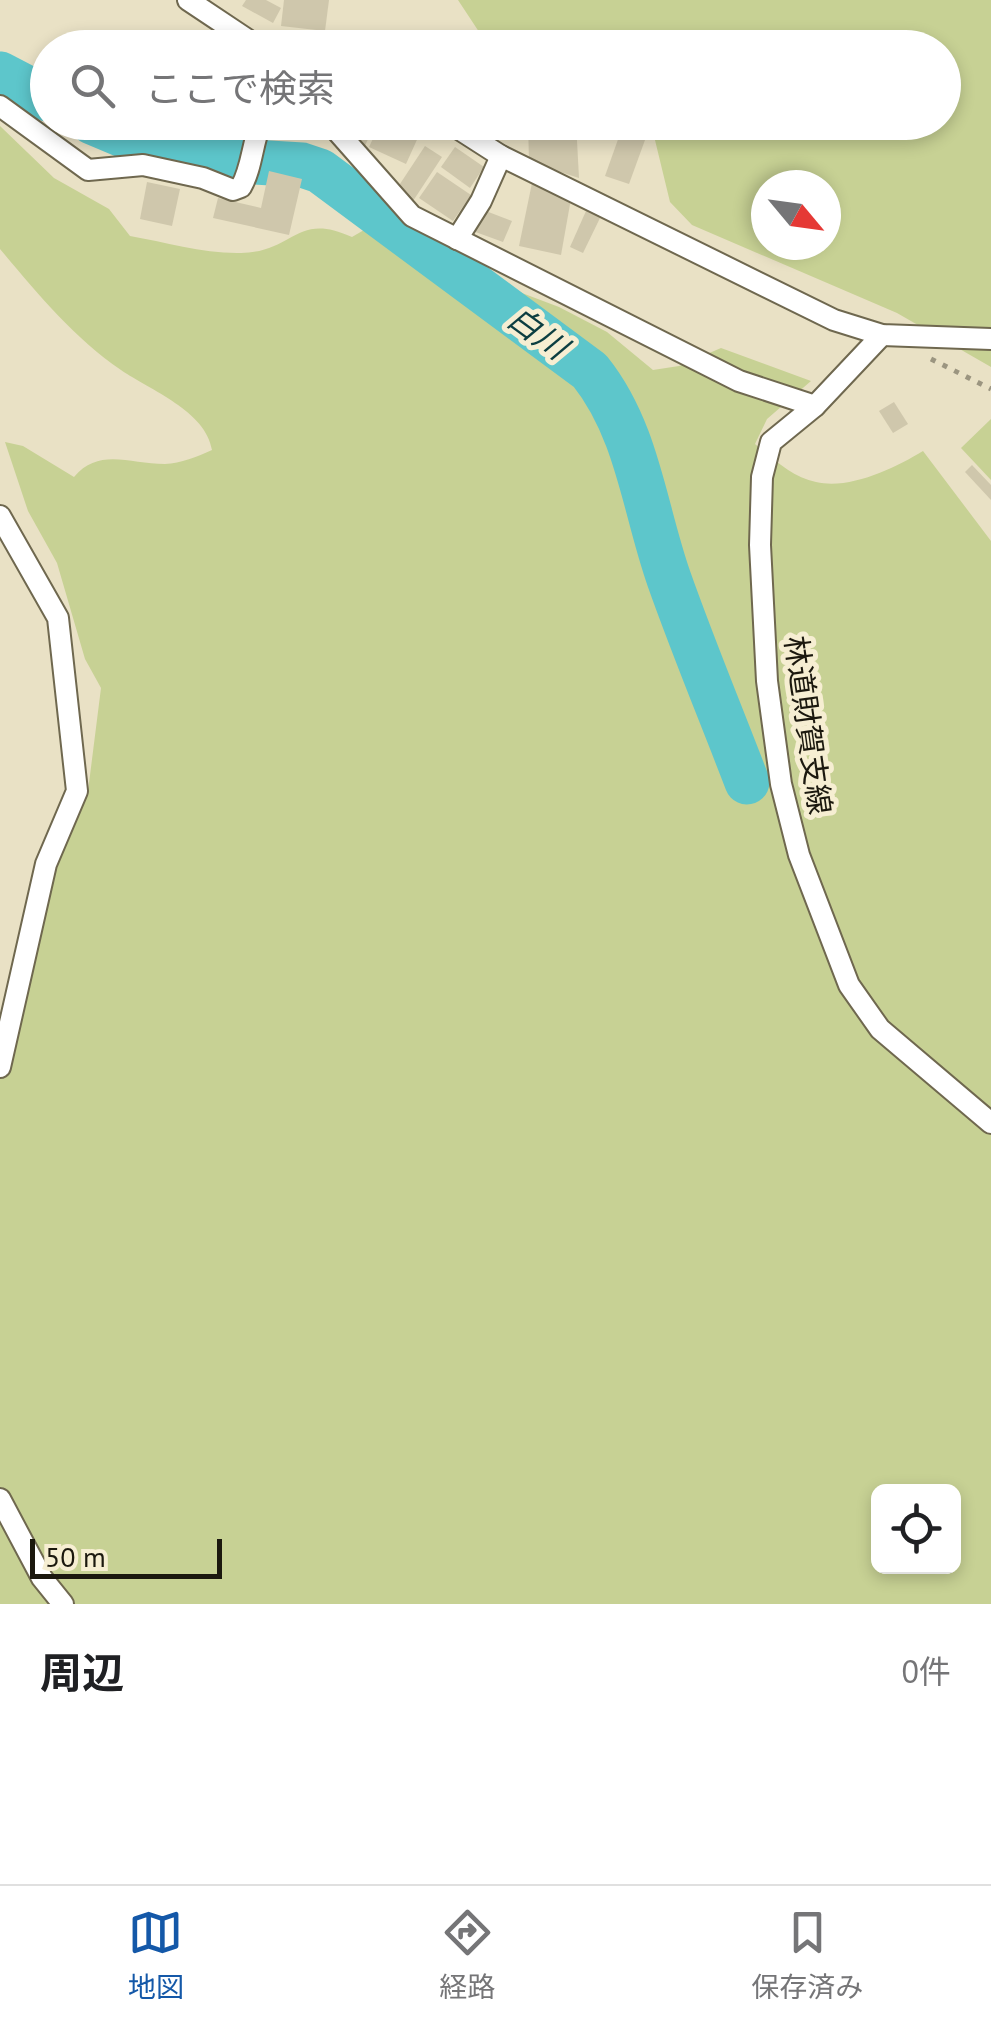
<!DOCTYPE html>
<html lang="ja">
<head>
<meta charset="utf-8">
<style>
	body { margin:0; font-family:"PT Sans","Noto Sans JP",sans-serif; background:#f6f6f6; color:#202124 }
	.controls { position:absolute; right:30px; bottom:30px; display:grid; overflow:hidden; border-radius:15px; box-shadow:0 5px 15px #0003 }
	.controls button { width:90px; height:90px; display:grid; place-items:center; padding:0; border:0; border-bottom:2px solid #e0e0e0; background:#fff; color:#202124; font:50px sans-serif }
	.compass { position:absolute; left:751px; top:170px; width:90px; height:90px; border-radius:50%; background:#fff; box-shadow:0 5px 15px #0003; rotate:119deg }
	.scale { position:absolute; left:30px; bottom:25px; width:192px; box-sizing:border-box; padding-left:10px; border:5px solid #1b180e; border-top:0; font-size:28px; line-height:35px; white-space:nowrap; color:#1b180e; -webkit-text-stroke:8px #f6eed2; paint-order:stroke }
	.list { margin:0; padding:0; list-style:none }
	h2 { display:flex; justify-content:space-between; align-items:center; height:130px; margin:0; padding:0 40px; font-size:42px }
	h2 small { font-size:32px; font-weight:400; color:#757577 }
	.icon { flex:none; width:55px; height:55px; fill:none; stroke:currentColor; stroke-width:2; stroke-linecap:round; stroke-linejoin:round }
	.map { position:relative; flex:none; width:991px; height:1604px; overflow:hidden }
	.search { position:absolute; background:#fff; box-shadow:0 5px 15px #0003; left:30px; right:30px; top:30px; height:110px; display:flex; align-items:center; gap:25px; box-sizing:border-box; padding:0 35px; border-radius:55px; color:#757577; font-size:38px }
	.sheet { height:280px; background:#fff }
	nav { display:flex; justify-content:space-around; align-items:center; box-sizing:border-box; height:140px; border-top:2px solid #e0e0e0; background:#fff; font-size:28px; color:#757577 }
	nav a { display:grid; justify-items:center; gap:5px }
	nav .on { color:#1458a8 }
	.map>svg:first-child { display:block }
	.green { fill:#c7d194; fill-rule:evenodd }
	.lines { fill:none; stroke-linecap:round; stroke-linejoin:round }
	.river { stroke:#5dc6cb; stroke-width:45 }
	.building { fill:#cfc7ac }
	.street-casing { stroke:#6f684f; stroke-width:24 }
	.path { stroke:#9b9580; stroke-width:5; stroke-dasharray:5 8; stroke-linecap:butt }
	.street { stroke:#fff; stroke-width:20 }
	.labels { text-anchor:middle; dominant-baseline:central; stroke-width:10; stroke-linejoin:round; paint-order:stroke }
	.street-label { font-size:30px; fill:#1b180e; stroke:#f6eed2 }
	.water-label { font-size:32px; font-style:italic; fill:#0c3e41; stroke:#f6eed2 }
</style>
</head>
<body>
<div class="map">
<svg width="991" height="1604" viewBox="0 0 991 1604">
	<rect width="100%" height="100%" fill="#e9e1c5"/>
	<!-- green -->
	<g class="green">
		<path d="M458,0H991V367L897,313L692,225L670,202L654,136L638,123L944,122V48L489,47ZM766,185H826V245H766Z"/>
		<path d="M0,126L54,178L109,209L130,236C165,242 205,254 241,253C294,252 296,211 352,237L364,230L375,214L426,257L559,307L607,332L653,370L679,366L721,348L811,381L767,419L755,444C772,458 793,478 816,482C850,490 895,468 923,451L991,541V1604H0V1039L57,821L88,791L101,688L85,659L57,563L28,511L5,442L23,446L74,477C99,447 130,464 165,464C181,463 197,457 212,450C206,411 150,390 121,370C73,337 37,293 0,249ZM878,1492H954V1566H878Z"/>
		<path d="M991,419V480L961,448Z"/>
	</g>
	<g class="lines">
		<!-- river -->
		<g class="river">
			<path d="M0,74L48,99"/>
			<path d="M92,122L175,157L302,165L320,171L590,371C638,431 644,508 669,579C693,647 721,714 747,782"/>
		</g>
	</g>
	<!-- building -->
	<g class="building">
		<path d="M246,0H266L281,8L273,23L242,6Z"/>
		<path d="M284,0H329L325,31L281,26Z"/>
		<path d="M190,122H221L214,135Z"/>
		<path d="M340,122H376L363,150Z"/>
		<path d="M381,122H425L406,164L369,147Z"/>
		<path d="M528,122H576L579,178L529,162Z"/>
		<path d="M621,131L645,140L629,184L605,176Z"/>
		<path d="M425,146L442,157L413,201L396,190Z"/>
		<path d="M455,147L484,167L470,188L441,167Z"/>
		<path d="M269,171L302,179L289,235L213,218L218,198L261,208Z"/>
		<path d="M437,172L471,195L453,221L419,198Z"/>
		<path d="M147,182L180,189L172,226L140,219Z"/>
		<path d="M532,183L572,193L561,255L519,246Z"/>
		<path d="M478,208L512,221L503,242L470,230Z"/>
		<path d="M586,211L600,218L583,253L570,247Z"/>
		<path d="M894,402L908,424L893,433L879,411Z"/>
		<path d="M972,465L991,485V500L965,472Z"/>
	</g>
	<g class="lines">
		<!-- street casing -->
		<g class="street-casing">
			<g id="street">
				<path d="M188,0L260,48"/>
				<path d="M447,48L450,43"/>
				<path d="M0,106L88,170L143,165L203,178L233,190L241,187C252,168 252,144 261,122"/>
				<path d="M329,122L412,216L739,381L815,406"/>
				<path d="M448,122L501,156L834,320L882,335L991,339"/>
				<path d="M457,239L481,201L501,156"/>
				<path d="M882,335L815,406L771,442L762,477L760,545L767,681L781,784L799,855L849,985L880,1029L991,1123"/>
				<path d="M0,516L58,618L77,791L46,864L0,1067"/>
				<path d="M0,1499L42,1578L63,1604"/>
			</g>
		</g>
		<!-- path -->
		<path class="path" d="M931,359L991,389"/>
		<!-- street -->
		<use href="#street" class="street"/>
	</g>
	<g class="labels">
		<!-- street labels -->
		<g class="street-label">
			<text transform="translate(809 725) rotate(82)">林道財賀支線</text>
		</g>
		<!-- water labels -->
		<g class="water-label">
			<text transform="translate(538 332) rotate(36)">白川</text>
		</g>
	</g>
</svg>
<div class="controls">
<button><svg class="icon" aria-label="locate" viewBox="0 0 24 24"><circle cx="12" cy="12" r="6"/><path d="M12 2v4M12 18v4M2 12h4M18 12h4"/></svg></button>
</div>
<svg class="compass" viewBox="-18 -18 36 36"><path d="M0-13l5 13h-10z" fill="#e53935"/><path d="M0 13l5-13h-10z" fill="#757577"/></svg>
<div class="scale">50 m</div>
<div class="search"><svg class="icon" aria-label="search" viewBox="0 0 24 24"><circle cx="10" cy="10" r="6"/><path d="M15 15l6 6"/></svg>ここで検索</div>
</div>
<section class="sheet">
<h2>周辺<small>0件</small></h2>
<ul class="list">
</ul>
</section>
<nav>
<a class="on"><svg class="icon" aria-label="map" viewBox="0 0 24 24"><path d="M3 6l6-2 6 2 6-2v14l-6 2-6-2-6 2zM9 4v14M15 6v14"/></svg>地図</a>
<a><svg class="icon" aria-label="directions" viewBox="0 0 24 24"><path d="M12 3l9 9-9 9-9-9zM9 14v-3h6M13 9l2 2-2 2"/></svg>経路</a>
<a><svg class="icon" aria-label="saved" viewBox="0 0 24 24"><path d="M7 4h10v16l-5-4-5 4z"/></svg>保存済み</a>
</nav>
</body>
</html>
